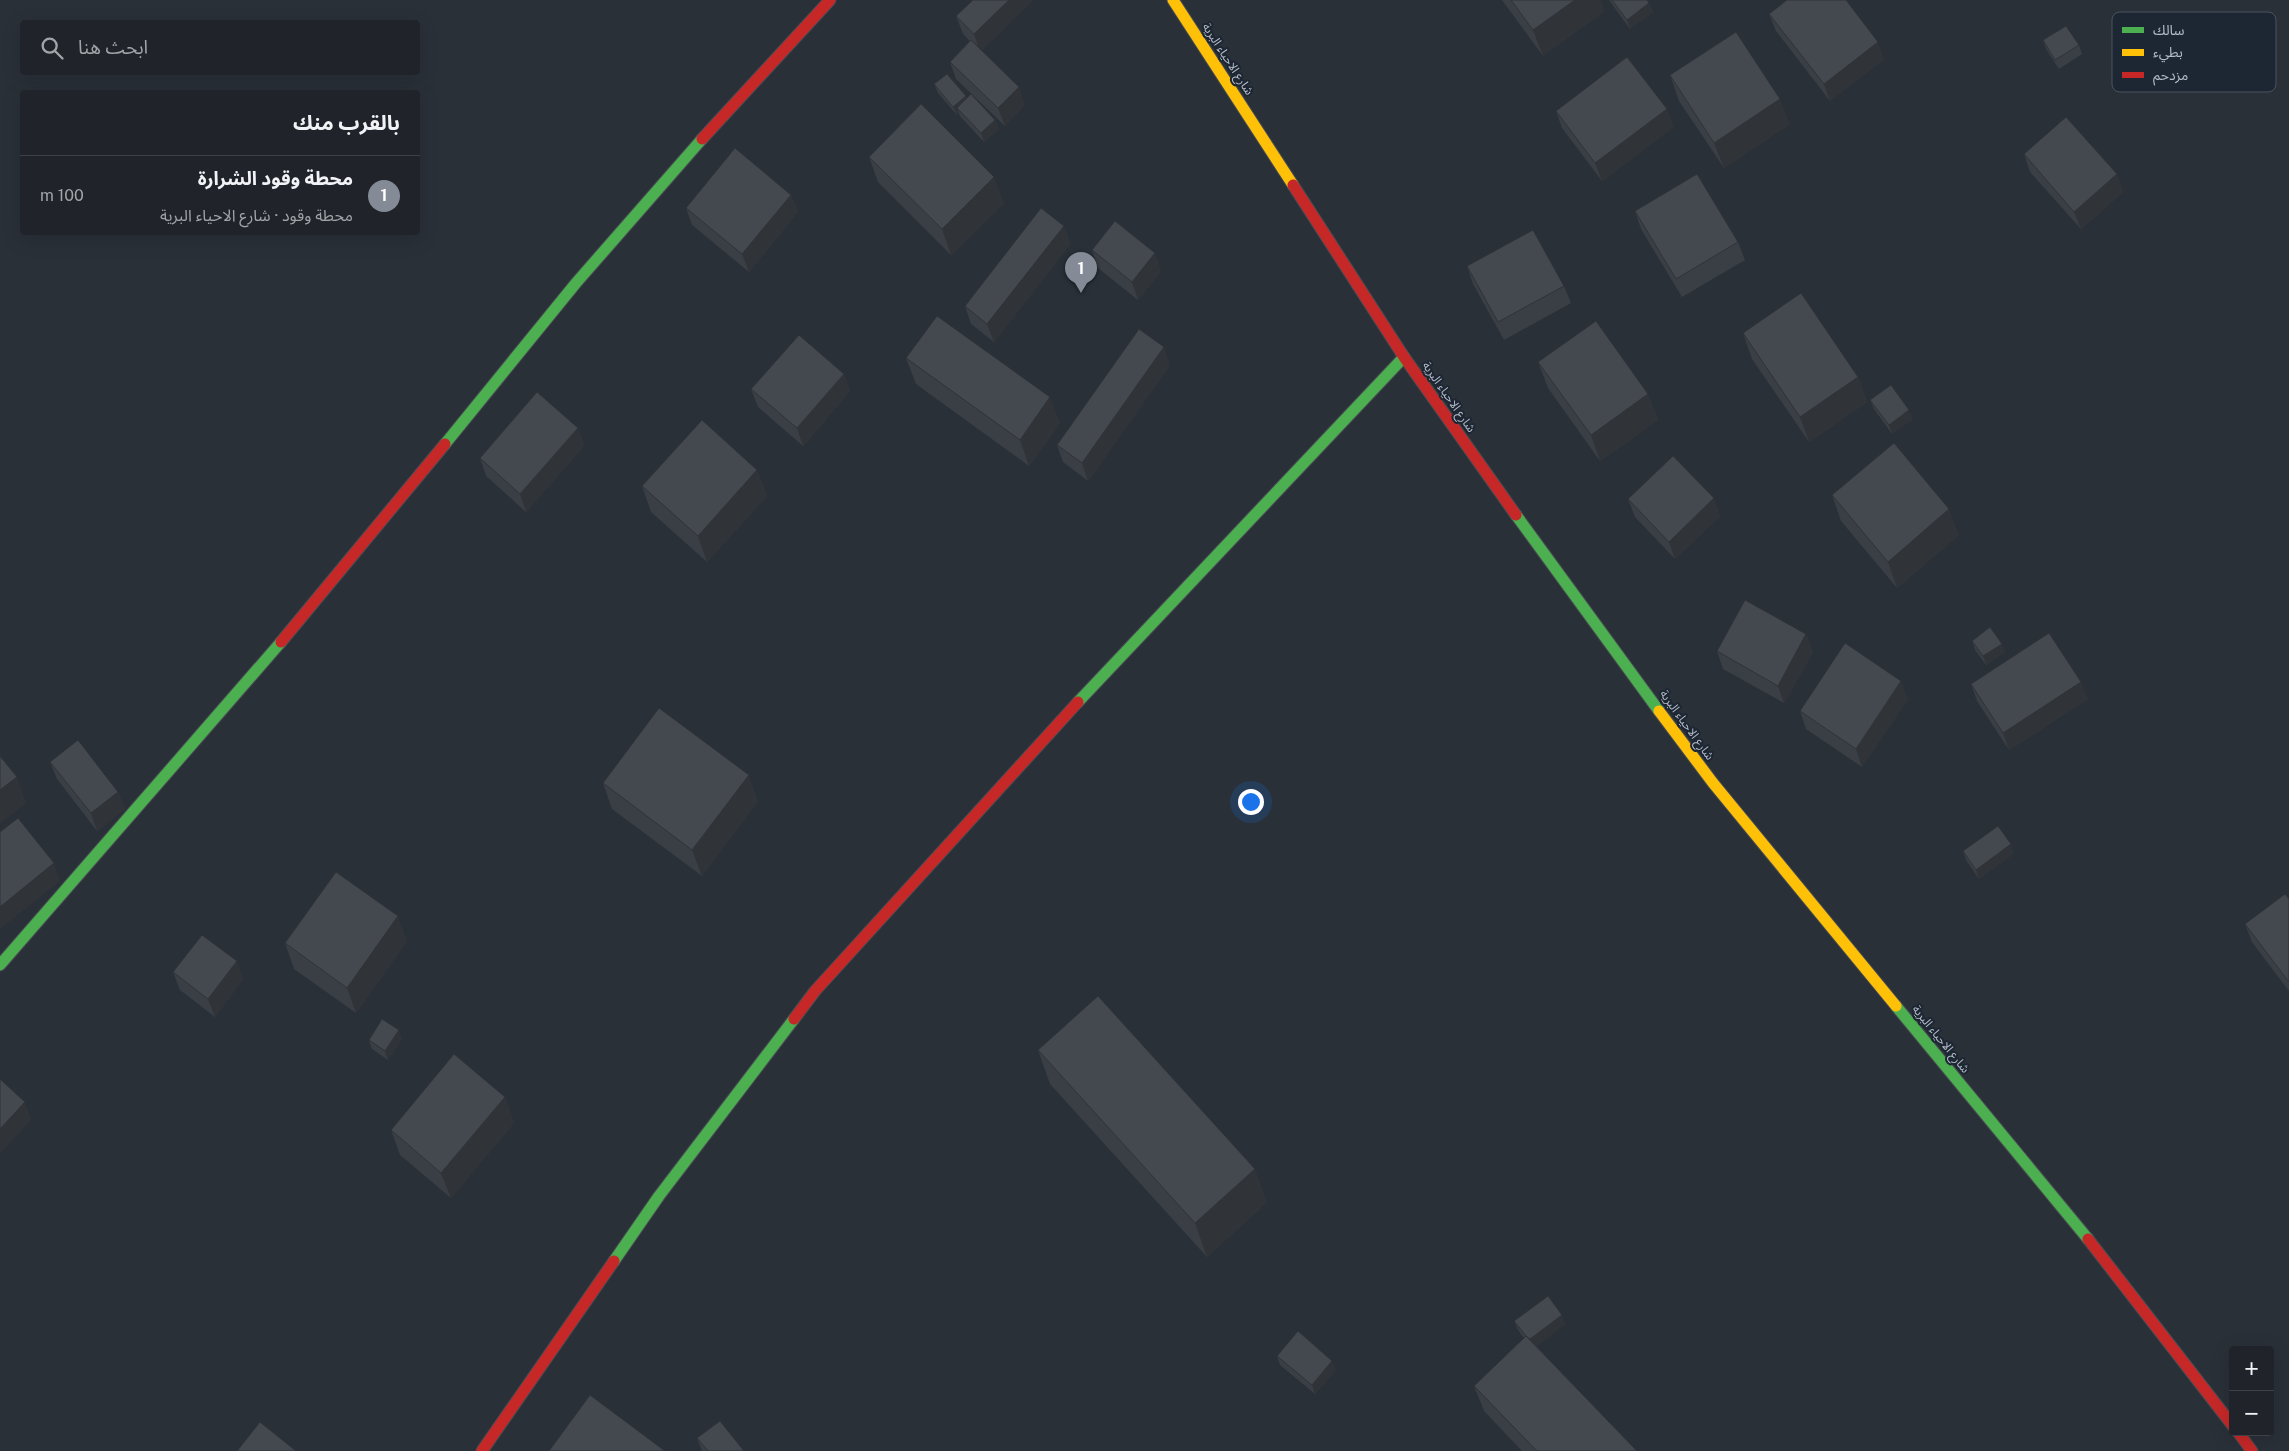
<!DOCTYPE html>
<html lang="ar">
<head>
<meta charset="utf-8">
<style>
	body { margin:0; font-family:"Public Sans","Noto Sans Arabic",sans-serif; background:#282c32; color:#f1f3f6; direction:rtl }
	.controls { position:absolute; right:15px; bottom:15px; display:grid; overflow:hidden; border-radius:5px; box-shadow:0 5px 20px #0002 }
	.controls button { width:45px; height:45px; display:grid; place-items:center; padding:0; border:0; border-bottom:1px solid #3d4147; background:#20242a; color:#f1f3f6; font:25px sans-serif }
	.you { position:absolute; left:1250px; top:801px; width:18px; height:18px; margin:-12px; border:4px solid #fff; border-radius:50%; background:#1a73e8; box-shadow:0 0 0 8px #1a73e833 }
	.badge { display:grid; place-items:center; width:32px; height:32px; border-radius:50%; background:#848b96; color:#fff; font-size:16px; font-weight:700 }
	.pin { position:absolute; translate:-50% -41px; filter:drop-shadow(0 1px 2px #0008) }
	.pin::after { content:''; position:absolute; top:26px; width:18px; height:15px; background:inherit; clip-path:polygon(0 0,100% 0,50% 100%) }
	.list { margin:0; padding:0; list-style:none }
	h2 { display:flex; justify-content:space-between; align-items:center; height:65px; margin:0; padding:0 20px; font-size:21px }
	h2 small { font-size:16px; font-weight:400; color:#a2a4a8 }
	.list li { display:grid; grid-template-columns:32px 1fr auto; gap:15px; align-items:center; box-sizing:border-box; height:80px; padding:0 20px; border-top:1px solid #3d4147 }
	.list b { display:block; font-size:19px; white-space:nowrap }
	.list p { margin:0; font-size:16px; white-space:nowrap; color:#a2a4a8 }
	.list em { font-size:16px; font-style:normal; color:#a2a4a8 }
	.icon { flex:none; width:28px; height:28px; fill:none; stroke:currentColor; stroke-width:2; stroke-linecap:round; stroke-linejoin:round }
	.map { position:relative; flex:none; width:2289px; height:1451px; overflow:hidden; direction:ltr }
	.search { position:absolute; background:#20242a; box-shadow:0 5px 20px #0002; left:20px; top:20px; width:400px; height:55px; display:flex; align-items:center; gap:12px; box-sizing:border-box; padding:0 18px; border-radius:5px; color:#a2a4a8; font-size:19px }
	.panel { position:absolute; background:#20242a; box-shadow:0 5px 20px #0002; left:20px; top:90px; width:400px; height:145px; border-radius:5px; direction:rtl }
	.map>svg:first-child { display:block }
	.lines { fill:none; stroke-linecap:round; stroke-linejoin:round }
	.fast-casing { stroke:#484c53; stroke-width:13 }
	.slow-casing { stroke:#484c53; stroke-width:13 }
	.jam-casing { stroke:#484c53; stroke-width:13 }
	.fast { stroke:#4caf50; stroke-width:11 }
	.slow { stroke:#ffc107; stroke-width:11 }
	.jam { stroke:#c62828; stroke-width:11 }
	.wall { fill:#3a3f45 }
	.shaded-wall { fill:#303338 }
	.building { fill:#444950; stroke:#303338 }
	.labels { text-anchor:middle; dominant-baseline:central; stroke-width:4; stroke-linejoin:round; paint-order:stroke }
	.street-label { font-size:12px; fill:#b4bcc9; stroke:#1d2633 }
	.key { fill:#1d2633; stroke:#4a5360; stroke-width:1 }
	.key-label { font-size:14px; fill:#b4bcc9 }
</style>
</head>
<body>
<div class="map">
<svg width="2289" height="1451" viewBox="0 0 2289 1451">
	<rect width="100%" height="100%" fill="#2a3038"/>
	<g class="lines">
		<!-- fast casing -->
		<g class="fast-casing">
			<g id="fast">
				<path d="M445,444L576,283L702,139"/>
				<path d="M1516,515L1659,711"/>
				<path d="M1078,702L1404,357"/>
				<path d="M0,965L281,642"/>
				<path d="M1896,1006L2088,1239"/>
				<path d="M614,1261L659,1196L794,1019"/>
			</g>
		</g>
		<!-- slow casing -->
		<g class="slow-casing">
			<g id="slow">
				<path d="M1173,0L1293,185"/>
				<path d="M1659,711L1713,783L1896,1006"/>
			</g>
		</g>
		<!-- jam casing -->
		<g class="jam-casing">
			<g id="jam">
				<path d="M702,139L830,0"/>
				<path d="M1293,185L1404,357L1516,515"/>
				<path d="M281,642L445,444"/>
				<path d="M794,1019L815,991L1078,702"/>
				<path d="M2088,1239L2233,1426"/>
				<path d="M2238,1432L2252,1451"/>
				<path d="M482,1451L614,1261"/>
			</g>
		</g>
		<!-- fast -->
		<use href="#fast" class="fast"/>
		<!-- slow -->
		<use href="#slow" class="slow"/>
		<!-- jam -->
		<use href="#jam" class="jam"/>
	</g>
	<!-- wall -->
	<g class="wall">
		<path d="M1502,0H1600L1604,11L1543,56Z"/>
		<path d="M1609,0H1647L1649,3L1653,12L1630,29Z"/>
		<path d="M1032,1L981,51L1025,105L1005,126L956,79L950,62L970,41L963,34L956,16Z"/>
		<path d="M1769,14L1884,59L1830,101L1776,31Z"/>
		<path d="M2043,40L2079,45L2082,54L2059,69L2046,49Z"/>
		<path d="M1670,75L1790,124L1724,168L1679,101Z"/>
		<path d="M934,84L967,98L995,120L999,129L984,142L960,116L959,113L957,115L938,93Z"/>
		<path d="M1667,109L1673,127L1602,181L1562,128L1556,111Z"/>
		<path d="M2024,154L2123,192L2081,229L2030,172Z"/>
		<path d="M869,157L1004,203L951,255L878,182Z"/>
		<path d="M791,195L798,212L749,272L692,225L686,208Z"/>
		<path d="M1635,211L1738,242L1745,260L1682,297L1641,229Z"/>
		<path d="M1071,243L994,342L971,324L965,306Z"/>
		<path d="M1092,250L1161,271L1138,300L1098,268Z"/>
		<path d="M1467,266L1564,286L1571,303L1504,340L1473,284Z"/>
		<path d="M1743,333L1858,377L1867,402L1809,442L1752,359Z"/>
		<path d="M906,358L1060,423L1029,466L916,384Z"/>
		<path d="M1538,362L1648,394L1658,420L1600,461L1548,388Z"/>
		<path d="M1170,365L1088,481L1063,462L1057,445Z"/>
		<path d="M844,374L850,391L803,446L758,407L751,389Z"/>
		<path d="M1870,400L1913,419L1892,434L1874,409Z"/>
		<path d="M578,428L584,446L526,512L486,476L480,458Z"/>
		<path d="M757,470L767,496L707,562L651,512L642,486Z"/>
		<path d="M1832,495L1959,535L1897,588L1841,521Z"/>
		<path d="M1628,499L1720,516L1675,559L1635,517Z"/>
		<path d="M1806,634L1813,652L1784,703L1723,669L1717,651Z"/>
		<path d="M1972,641L2005,652L1986,665L1975,650Z"/>
		<path d="M1971,684L2088,699L2009,750L1977,701Z"/>
		<path d="M1908,699L1862,767L1806,729L1800,711Z"/>
		<path d="M50,762L118,792L125,809L97,831L57,779Z"/>
		<path d="M603,783L758,801L702,876L612,809Z"/>
		<path d="M1963,851L2014,853L1979,879L1966,860Z"/>
		<path d="M2289,899V991L2252,942L2245,924Z"/>
		<path d="M407,941L356,1013L294,969L285,943Z"/>
		<path d="M173,972L243,979L215,1017L180,990Z"/>
		<path d="M402,1039L388,1060L372,1049L369,1040Z"/>
		<path d="M1038,1050L1267,1202L1207,1257L1050,1084Z"/>
		<path d="M505,1097L514,1123L451,1198L400,1155L391,1130Z"/>
		<path d="M1514,1321L1565,1324L1536,1346L1637,1451H1522L1484,1411L1474,1386L1524,1338L1518,1330Z"/>
		<path d="M1277,1356L1336,1370L1315,1394L1280,1365Z"/>
		<path d="M697,1438L744,1451H702Z"/>
	</g>
	<!-- shaded-wall -->
	<g class="shaded-wall">
		<path d="M1009,0H1032V1L980,52L974,34Z"/>
		<path d="M1575,0H1600L1604,11L1543,56L1533,30Z"/>
		<path d="M1649,3L1653,12L1630,29L1627,20Z"/>
		<path d="M1878,42L1884,59L1830,101L1824,84Z"/>
		<path d="M1019,87L1025,105L1005,126L998,108Z"/>
		<path d="M966,96L969,105L957,108L959,113L957,115L953,107Z"/>
		<path d="M1780,99L1790,124L1724,168L1714,143Z"/>
		<path d="M1667,109L1673,127L1602,181L1595,163Z"/>
		<path d="M995,120L999,129L984,142L981,133Z"/>
		<path d="M2117,174L2123,192L2081,229L2074,212Z"/>
		<path d="M994,177L1004,203L951,255L942,229Z"/>
		<path d="M791,195L798,212L749,272L742,254Z"/>
		<path d="M1064,226L1071,243L994,342L987,324Z"/>
		<path d="M1155,253L1161,271L1138,300L1132,282Z"/>
		<path d="M1164,347L1170,365L1088,481L1082,463Z"/>
		<path d="M844,374L850,391L803,446L797,428Z"/>
		<path d="M1858,377L1867,402L1809,442L1800,417Z"/>
		<path d="M1648,394L1658,420L1600,461L1591,435Z"/>
		<path d="M1050,397L1060,423L1029,466L1020,440Z"/>
		<path d="M1909,410L1913,419L1892,434L1889,425Z"/>
		<path d="M578,428L584,446L526,512L520,494Z"/>
		<path d="M757,470L767,496L707,562L698,536Z"/>
		<path d="M1714,498L1720,516L1675,559L1669,542Z"/>
		<path d="M1949,509L1959,535L1897,588L1888,562Z"/>
		<path d="M1806,634L1813,652L1784,703L1778,686Z"/>
		<path d="M2002,644L2005,652L1986,665L1983,656Z"/>
		<path d="M1901,681L1908,699L1862,767L1856,749Z"/>
		<path d="M2081,682L2088,699L2009,750L2003,733Z"/>
		<path d="M749,775L758,801L702,876L692,850Z"/>
		<path d="M17,777L26,803L0,824V790Z"/>
		<path d="M118,792L125,809L97,831L91,813Z"/>
		<path d="M2011,844L2014,853L1979,879L1976,870Z"/>
		<path d="M54,863L60,881L0,929V907Z"/>
		<path d="M398,916L407,941L356,1013L347,988Z"/>
		<path d="M237,961L243,979L215,1017L208,999Z"/>
		<path d="M399,1030L402,1039L388,1060L385,1051Z"/>
		<path d="M505,1097L514,1123L451,1198L441,1173Z"/>
		<path d="M25,1102L31,1120L0,1154V1129Z"/>
		<path d="M1255,1169L1267,1202L1207,1257L1195,1223Z"/>
		<path d="M1562,1315L1565,1324L1532,1349L1529,1340Z"/>
		<path d="M1332,1361L1336,1370L1315,1394L1312,1385Z"/>
	</g>
	<!-- building -->
	<g class="building">
		<path d="M973,0H1009L974,34L956,16Z"/>
		<path d="M1511,0H1575L1533,30Z"/>
		<path d="M1612,0H1647L1649,3L1627,20Z"/>
		<path d="M1787,0H1846L1878,42L1824,84L1769,14Z"/>
		<path d="M2066,26L2079,45L2055,60L2043,40Z"/>
		<path d="M1736,32L1780,99L1714,143L1670,75Z"/>
		<path d="M971,40L1019,87L998,108L950,62Z"/>
		<path d="M1627,57L1667,109L1595,163L1556,111Z"/>
		<path d="M947,74L966,96L953,107L934,84Z"/>
		<path d="M971,94L995,120L981,133L957,108Z"/>
		<path d="M921,104L994,177L942,229L869,157Z"/>
		<path d="M2066,117L2117,174L2074,212L2024,154Z"/>
		<path d="M735,148L791,195L742,254L686,208Z"/>
		<path d="M1697,174L1738,242L1676,279L1635,211Z"/>
		<path d="M1041,208L1064,226L987,324L965,306Z"/>
		<path d="M1115,221L1155,253L1132,282L1092,250Z"/>
		<path d="M1533,230L1564,286L1498,322L1467,266Z"/>
		<path d="M1801,293L1858,377L1800,417L1743,333Z"/>
		<path d="M937,316L1050,397L1020,440L906,358Z"/>
		<path d="M1596,321L1648,394L1591,435L1538,362Z"/>
		<path d="M1139,329L1164,347L1082,463L1057,445Z"/>
		<path d="M799,335L844,374L797,428L751,389Z"/>
		<path d="M1891,385L1909,410L1889,425L1870,400Z"/>
		<path d="M537,392L578,428L520,494L480,458Z"/>
		<path d="M702,420L757,470L698,536L642,486Z"/>
		<path d="M1894,443L1949,509L1888,562L1832,495Z"/>
		<path d="M1673,456L1714,498L1669,542L1628,499Z"/>
		<path d="M1745,600L1806,634L1778,686L1717,651Z"/>
		<path d="M1990,627L2002,644L1983,656L1972,641Z"/>
		<path d="M2049,633L2081,682L2003,733L1971,684Z"/>
		<path d="M1845,643L1901,681L1856,749L1800,711Z"/>
		<path d="M659,708L749,775L692,850L603,783Z"/>
		<path d="M78,740L118,792L91,813L50,762Z"/>
		<path d="M0,756L17,777L0,790Z"/>
		<path d="M18,818L54,863L0,907V832Z"/>
		<path d="M1998,826L2011,844L1976,870L1963,851Z"/>
		<path d="M336,872L398,916L347,988L285,943Z"/>
		<path d="M2285,894L2289,899V982L2245,924Z"/>
		<path d="M202,935L237,961L208,999L173,972Z"/>
		<path d="M1098,996L1255,1169L1195,1223L1038,1050Z"/>
		<path d="M382,1019L399,1030L385,1051L369,1040Z"/>
		<path d="M454,1054L505,1097L441,1173L391,1130Z"/>
		<path d="M0,1079L25,1102L0,1129Z"/>
		<path d="M1548,1296L1562,1315L1530,1339L1526,1336L1514,1321Z"/>
		<path d="M1298,1331L1332,1361L1312,1385L1277,1356Z"/>
		<path d="M1526,1336L1637,1451H1537L1474,1386Z"/>
		<path d="M590,1395L665,1451H549Z"/>
		<path d="M720,1421L744,1451H708L697,1438Z"/>
		<path d="M260,1422L296,1451H237Z"/>
	</g>
	<g class="labels">
		<!-- street labels -->
		<g class="street-label">
			<text transform="translate(1228 59) rotate(57)">شارع الاحياء البرية</text>
			<text transform="translate(1449 397) rotate(55)">شارع الاحياء البرية</text>
			<text transform="translate(1687 725) rotate(54)">شارع الاحياء البرية</text>
			<text transform="translate(1941 1039) rotate(51)">شارع الاحياء البرية</text>
		</g>
	</g>
	<!-- legend -->
	<rect x="2112" y="12" width="164" height="80" rx="8" class="key"/>
	<rect x="2122" y="27" width="22" height="6" fill="#4caf50"/>
	<rect x="2122" y="49" width="22" height="7" fill="#ffc107"/>
	<rect x="2122" y="72" width="22" height="6" fill="#c62828"/>
	<g class="key-label">
		<text x="2153" y="35">سالك</text>
		<text x="2153" y="57">بطيء</text>
		<text x="2153" y="80">مزدحم</text>
	</g>
</svg>
<div class="controls">
<button>+</button>
<button>−</button>
</div>
<div class="you"></div>
<div class="pin badge" style="left:1081px;top:293px">1</div>
<div class="search"><svg class="icon" aria-label="search" viewBox="0 0 24 24"><circle cx="10" cy="10" r="6"/><path d="M15 15l6 6"/></svg>ابحث هنا</div>
<section class="panel">
<h2>بالقرب منك<small></small></h2>
<ul class="list">
<li><span class="badge">1</span><div><b>محطة وقود الشرارة</b><p>محطة وقود · شارع الاحياء البرية</p></div><em>100 m</em></li>
</ul>
</section>
</div>
</body>
</html>
